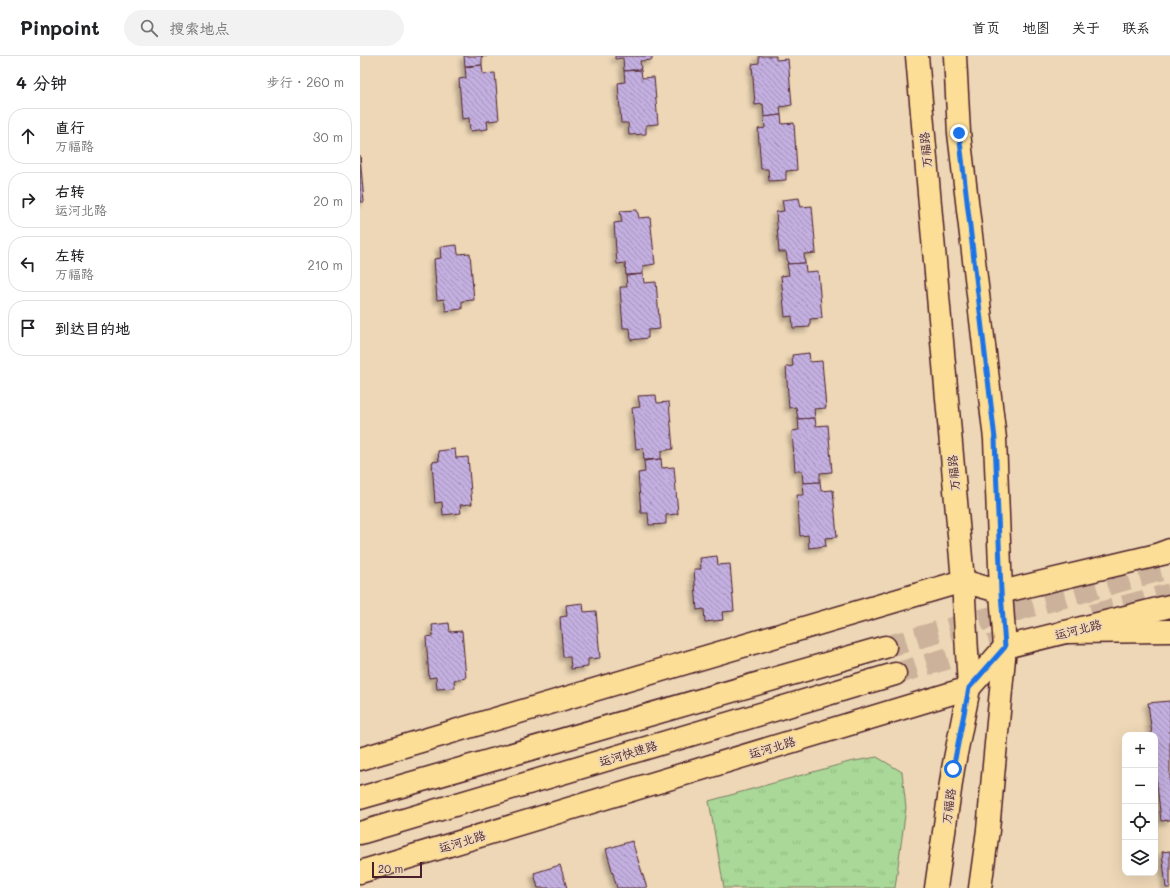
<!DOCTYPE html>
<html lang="zh">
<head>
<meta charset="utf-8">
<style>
	body { margin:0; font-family:Mali,"LXGW WenKai TC",sans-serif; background:#f2f2f2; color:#202124 }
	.controls { position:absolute; right:12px; bottom:12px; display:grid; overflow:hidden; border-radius:8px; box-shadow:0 4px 16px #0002 }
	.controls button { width:36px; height:36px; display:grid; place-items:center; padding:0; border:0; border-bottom:1px solid #e0e0e0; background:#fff; color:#202124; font:20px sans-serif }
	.scale { position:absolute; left:12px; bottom:10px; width:50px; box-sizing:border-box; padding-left:4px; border:2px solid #4a1f2b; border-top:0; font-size:11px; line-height:14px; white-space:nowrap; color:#4a1f2b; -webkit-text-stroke:3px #edd7b6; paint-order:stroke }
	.stop { position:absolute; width:12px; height:12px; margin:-9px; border:3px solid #1a73e8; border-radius:50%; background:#fff }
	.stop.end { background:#1a73e8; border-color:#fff; box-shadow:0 1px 4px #0008 }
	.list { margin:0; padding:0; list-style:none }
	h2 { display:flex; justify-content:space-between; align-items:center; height:52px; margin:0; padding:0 16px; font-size:17px }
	h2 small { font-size:13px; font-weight:400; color:#757577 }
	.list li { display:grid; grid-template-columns:26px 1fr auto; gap:12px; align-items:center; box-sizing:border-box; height:56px; margin:0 8px 8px; padding:0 8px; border:1px solid #e0e0e0; border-radius:16px }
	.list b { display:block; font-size:15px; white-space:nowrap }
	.list p { margin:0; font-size:13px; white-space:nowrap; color:#757577 }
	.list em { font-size:13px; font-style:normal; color:#757577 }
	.icon { flex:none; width:22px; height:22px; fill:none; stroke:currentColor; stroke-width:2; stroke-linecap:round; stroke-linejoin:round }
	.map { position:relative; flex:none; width:810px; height:832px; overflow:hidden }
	header { display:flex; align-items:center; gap:24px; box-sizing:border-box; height:56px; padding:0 20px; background:#fff; border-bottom:1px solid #e0e0e0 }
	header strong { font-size:19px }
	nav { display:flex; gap:22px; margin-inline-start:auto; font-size:14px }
	.search { width:280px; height:36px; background:#f2f2f2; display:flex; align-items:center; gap:10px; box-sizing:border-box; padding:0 14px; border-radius:22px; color:#757577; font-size:15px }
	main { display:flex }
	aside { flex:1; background:#fff }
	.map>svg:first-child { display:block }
	.park { fill:url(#park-tufts); stroke:#7a7c62 }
	.building { fill:url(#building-back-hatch); stroke:#4a1f2b; filter:url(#shadow) }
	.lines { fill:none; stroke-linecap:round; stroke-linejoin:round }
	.highway-tunnel { stroke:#ccb29a; stroke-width:22; stroke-dasharray:22 11; stroke-linecap:butt }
	.major-casing { stroke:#4a1f2b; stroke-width:25 }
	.highway-casing { stroke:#4a1f2b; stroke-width:25 }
	.major { stroke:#fcde96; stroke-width:22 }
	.highway { stroke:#fcde96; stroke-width:22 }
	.route { stroke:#1a73e8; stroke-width:5 }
	.labels { text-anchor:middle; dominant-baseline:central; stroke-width:3.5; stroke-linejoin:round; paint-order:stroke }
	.street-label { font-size:12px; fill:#4a1f2b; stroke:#edd7b6 }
</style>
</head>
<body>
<header>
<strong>Pinpoint</strong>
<div class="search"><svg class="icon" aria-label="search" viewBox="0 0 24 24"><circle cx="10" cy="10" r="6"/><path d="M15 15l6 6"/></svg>搜索地点</div>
<nav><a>首页</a><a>地图</a><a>关于</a><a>联系</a></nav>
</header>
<main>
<aside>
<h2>4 分钟<small>步行 · 260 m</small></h2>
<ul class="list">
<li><svg class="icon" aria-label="ahead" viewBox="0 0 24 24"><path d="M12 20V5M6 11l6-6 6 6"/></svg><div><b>直行</b><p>万福路</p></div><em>30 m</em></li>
<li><svg class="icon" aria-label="right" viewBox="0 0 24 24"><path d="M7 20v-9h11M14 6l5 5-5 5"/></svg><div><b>右转</b><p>运河北路</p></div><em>20 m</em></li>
<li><svg class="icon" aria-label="left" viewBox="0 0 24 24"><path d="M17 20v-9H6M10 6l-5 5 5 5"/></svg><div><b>左转</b><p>万福路</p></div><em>210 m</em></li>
<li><svg class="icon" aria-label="arrive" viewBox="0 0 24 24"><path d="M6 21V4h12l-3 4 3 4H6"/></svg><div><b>到达目的地</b></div></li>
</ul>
</aside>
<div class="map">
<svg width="810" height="832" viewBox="0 0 810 832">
	<defs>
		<pattern id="park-tufts" width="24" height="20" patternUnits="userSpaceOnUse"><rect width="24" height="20" fill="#a9d898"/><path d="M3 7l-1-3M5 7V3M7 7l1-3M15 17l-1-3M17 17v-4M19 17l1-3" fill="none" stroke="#93b983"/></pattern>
		<pattern id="building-back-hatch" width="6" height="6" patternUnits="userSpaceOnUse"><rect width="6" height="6" fill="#c4b0e0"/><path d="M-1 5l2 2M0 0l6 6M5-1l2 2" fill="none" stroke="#a18fb6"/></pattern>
		<filter id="shadow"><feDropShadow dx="-3.5" dy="3.5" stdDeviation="2" flood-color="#0004"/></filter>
	</defs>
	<rect width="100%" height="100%" fill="#edd7b6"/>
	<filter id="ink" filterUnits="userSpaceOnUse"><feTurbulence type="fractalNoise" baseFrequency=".025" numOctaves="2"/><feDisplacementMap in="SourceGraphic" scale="8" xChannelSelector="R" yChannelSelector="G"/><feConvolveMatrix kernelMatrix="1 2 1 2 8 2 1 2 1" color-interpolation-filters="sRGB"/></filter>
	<g filter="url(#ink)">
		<!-- park -->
		<path class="park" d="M517,701L542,716L546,752L535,832H364L349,745L489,706Z"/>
		<!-- building -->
		<g class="building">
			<path d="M104,0H127H122V9L105,10Z"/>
			<path d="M255,0H292V4L280,5L281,13L264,15L263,2L255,3Z"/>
			<path d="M399,0H416V4L428,3L432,49L420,51L421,59L404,61L403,48L395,49L392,8L399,7Z"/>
			<path d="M122,9L123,18L135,17L139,64L127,65L128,73L110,75L109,62L102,63L99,23L106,22L105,11Z"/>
			<path d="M281,14L282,22L294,21L298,68L286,69V78L269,79L268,67H261L258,27L265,26L264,15Z"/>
			<path d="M421,59L422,68L434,67L437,114L426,115V124L409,125L408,113H401L398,73L405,72L404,61Z"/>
			<path d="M0,99L4,146H0Z"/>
			<path d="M439,142L441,151L452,150L456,197L444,198L445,207L428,208L426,196H419L416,156L424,155L422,144Z"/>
			<path d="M277,154L279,162L290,161L295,208L283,210V218L266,219L265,207L257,208L254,167L262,166L260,155Z"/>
			<path d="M97,189L98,198L110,197L114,244L102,245V253L86,255L84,243L77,244L74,203L81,202L80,191Z"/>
			<path d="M445,207L446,216L458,215L462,262L450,263V271L433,272L432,260L425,261L421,220L429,219L427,208Z"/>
			<path d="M283,218L284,227L296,226L300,273L288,274V282L271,284L270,272H263L260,231H267L266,220Z"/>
			<path d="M449,297L450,306L462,305L466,352L454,353L455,362L438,363L436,351L429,352L426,311L433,310L432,299Z"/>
			<path d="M296,339L297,347L309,346L313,393L301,395V403L284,404L283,392L276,393L272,352L280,351L278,340Z"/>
			<path d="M455,362L456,370L468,369L472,416L460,417V426L443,427L442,415H435L432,375L439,374L438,363Z"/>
			<path d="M95,393L96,402L108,401L112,448L100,449L101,457L83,459L82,446L75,447L72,406L79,405L78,395Z"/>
			<path d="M301,403L302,412L314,411L318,458L306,459V468L289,469L288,457H281L278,417L285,416L284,405Z"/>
			<path d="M460,426L461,435L473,434L477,481L465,482L466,490L449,492L448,479L440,480L437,439H444L443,427Z"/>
			<path d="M357,500L358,509L370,508L374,555L362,556L363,564L345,566L344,553L337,554L334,513H341L340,502Z"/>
			<path d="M223,547L224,556L236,555L240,602L228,603V611L211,613L210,601H203L200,561L207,560L206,549Z"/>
			<path d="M89,567L90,576L102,575L106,622L94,624L95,632L77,633L76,621L69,622L66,581L73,580L72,569Z"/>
			<path d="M810,645V764L801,765L795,710V679H792L788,647Z"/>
			<path d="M272,785L287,832H257L246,793Z"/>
			<path d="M810,795V832H806L802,796Z"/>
			<path d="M200,809L207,832H178L174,817Z"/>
		</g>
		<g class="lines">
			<!-- highway-tunnel -->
			<g class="highway-tunnel">
				<path d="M732,559L810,538"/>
				<path d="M525,591L782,519L810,512"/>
				<path d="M535,618L661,581"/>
			</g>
			<!-- major casing -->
			<g class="major-casing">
				<g id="major">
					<path d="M557,0L603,525L609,632L593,713L576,832"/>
					<path d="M595,0L599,77L635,383L641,536L645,591L628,774L620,832"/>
					<path d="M0,703L603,525L641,536L810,496"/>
					<path d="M0,816L609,632L645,591L810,550"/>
				</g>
			</g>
			<!-- highway casing -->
			<g class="highway-casing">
				<g id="highway">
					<path d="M794,500L810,494"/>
					<path d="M704,576L810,575"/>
					<path d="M0,742L525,591"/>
					<path d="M0,777L535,618"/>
				</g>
			</g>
			<!-- major -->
			<use href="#major" class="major"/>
			<!-- highway -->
			<use href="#highway" class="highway"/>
		</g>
	</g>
	<g class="lines" filter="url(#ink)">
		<!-- route -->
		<path class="route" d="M593,713L609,632L645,591L641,536L635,383L599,77"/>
	</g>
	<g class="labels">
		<!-- street labels -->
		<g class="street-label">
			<text transform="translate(565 94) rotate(-95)">万福路</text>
			<text transform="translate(593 417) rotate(-95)">万福路</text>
			<text transform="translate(718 573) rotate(-14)">运河北路</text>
			<text transform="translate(412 691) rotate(-17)">运河北路</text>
			<text transform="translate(268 697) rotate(-17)">运河快速路</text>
			<text transform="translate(588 750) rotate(-82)">万福路</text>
			<text transform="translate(102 785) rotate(-17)">运河北路</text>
		</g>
	</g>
</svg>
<div class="controls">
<button>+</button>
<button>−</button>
<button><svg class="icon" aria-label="locate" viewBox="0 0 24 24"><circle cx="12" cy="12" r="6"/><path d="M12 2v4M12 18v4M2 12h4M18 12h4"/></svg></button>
<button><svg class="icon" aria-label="layers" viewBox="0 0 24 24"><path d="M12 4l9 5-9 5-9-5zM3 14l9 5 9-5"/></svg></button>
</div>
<div class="scale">20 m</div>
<div class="stop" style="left:593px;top:713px"></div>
<div class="stop end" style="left:599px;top:77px"></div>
</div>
</main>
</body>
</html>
